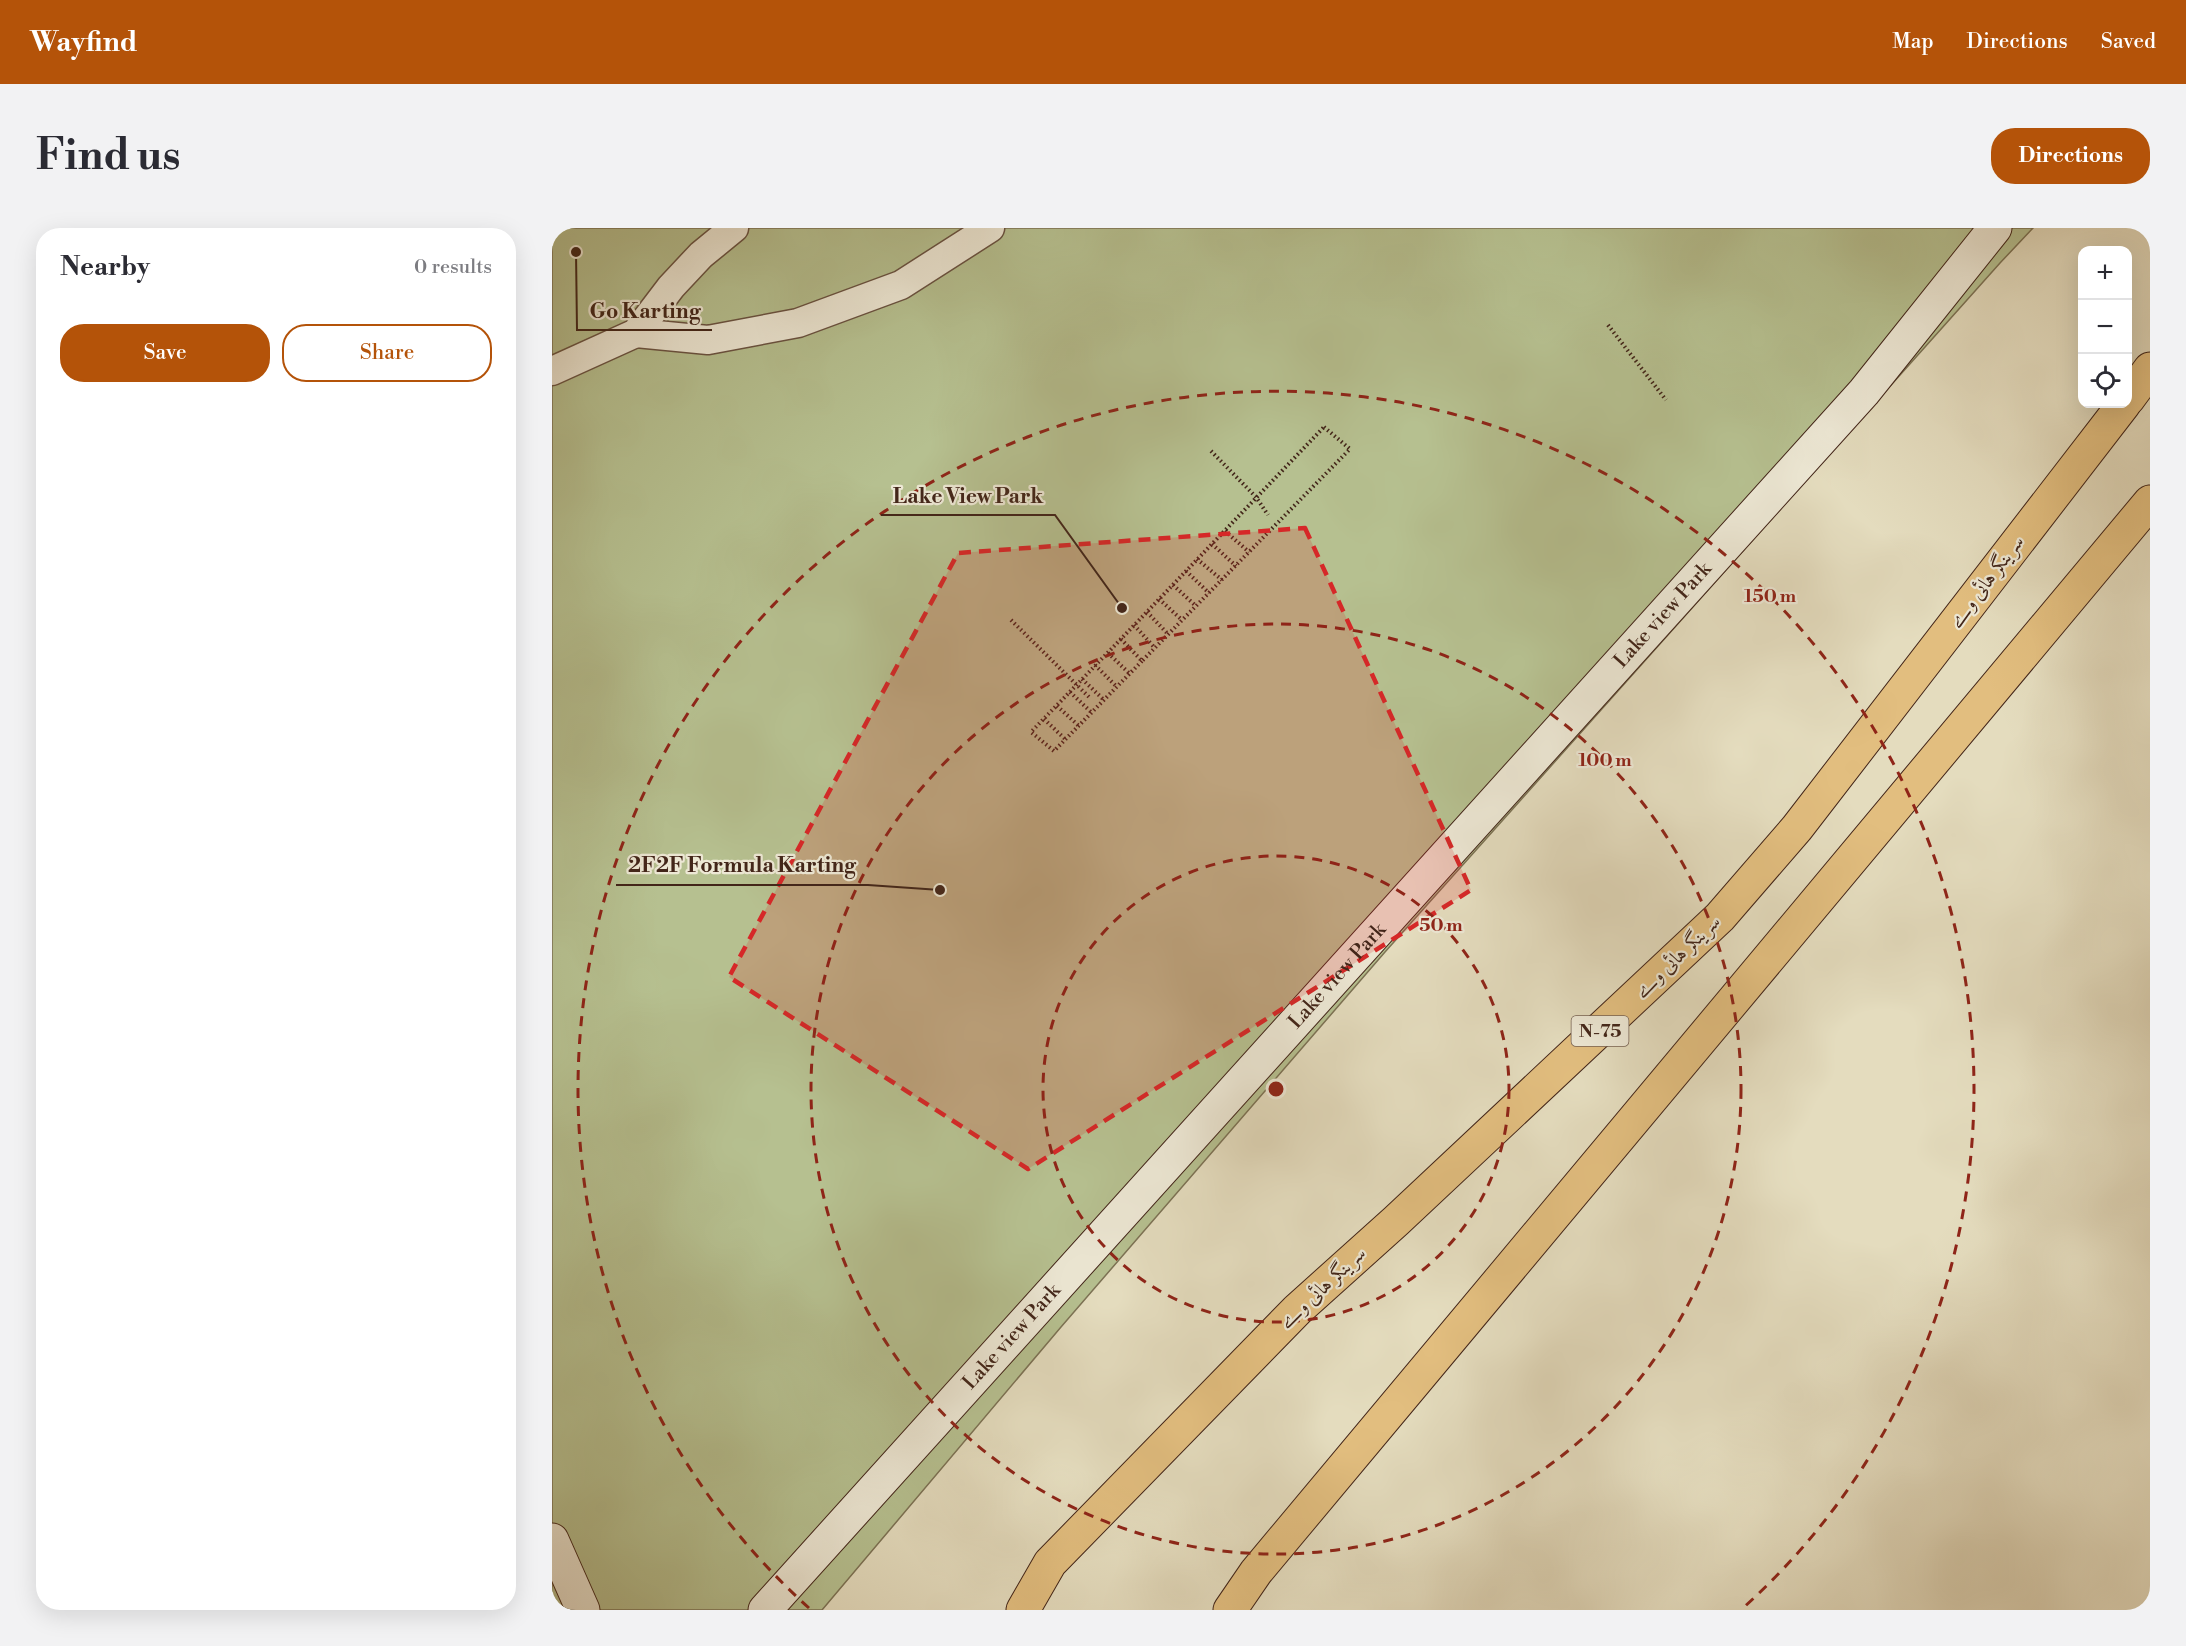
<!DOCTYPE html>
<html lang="en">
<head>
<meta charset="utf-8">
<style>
	body { margin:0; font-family:"Libre Bodoni",Amiri,serif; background:#f2f2f3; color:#2b2b33 }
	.controls { position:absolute; right:18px; top:18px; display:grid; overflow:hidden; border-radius:12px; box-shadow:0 6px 24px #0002 }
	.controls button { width:54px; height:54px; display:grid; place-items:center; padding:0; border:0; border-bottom:2px solid #e1e1e2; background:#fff; color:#2b2b33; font:30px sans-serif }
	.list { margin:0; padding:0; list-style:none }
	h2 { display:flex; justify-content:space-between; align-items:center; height:78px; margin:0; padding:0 24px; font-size:26px }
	h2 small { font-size:20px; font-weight:400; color:#7c7c81 }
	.actions { display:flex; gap:12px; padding:18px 24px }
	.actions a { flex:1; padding:14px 0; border:2px solid #b45309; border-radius:24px; text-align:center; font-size:21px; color:#b45309 }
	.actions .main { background:#b45309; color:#fff }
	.icon { flex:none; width:33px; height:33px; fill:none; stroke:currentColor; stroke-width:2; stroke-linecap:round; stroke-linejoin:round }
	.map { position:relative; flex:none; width:1598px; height:1382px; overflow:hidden; border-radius:24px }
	header { display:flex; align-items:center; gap:36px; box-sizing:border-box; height:84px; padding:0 30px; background:#b45309; color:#fff }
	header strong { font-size:28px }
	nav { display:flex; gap:33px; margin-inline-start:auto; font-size:21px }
	.intro { display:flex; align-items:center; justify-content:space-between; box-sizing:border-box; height:144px; padding:0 36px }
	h1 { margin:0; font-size:42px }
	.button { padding:15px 27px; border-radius:24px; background:#b45309; color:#fff; font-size:21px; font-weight:700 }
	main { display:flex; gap:36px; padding:0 36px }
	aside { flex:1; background:#fff; border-radius:24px; box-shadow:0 6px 24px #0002 }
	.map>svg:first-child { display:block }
	.green { fill:#b6c090; stroke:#7c7254; stroke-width:1.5 }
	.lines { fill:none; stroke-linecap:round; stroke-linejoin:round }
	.street-casing { stroke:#6a5342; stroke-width:31 }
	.secondary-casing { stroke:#422519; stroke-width:35 }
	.highway-casing { stroke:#422519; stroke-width:35 }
	.path { stroke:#422519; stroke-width:4; stroke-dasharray:1.5 3; stroke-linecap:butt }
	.street { stroke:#ede8d5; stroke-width:28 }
	.secondary { stroke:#ede8d5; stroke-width:33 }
	.highway { stroke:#e2be7f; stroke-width:33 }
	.marked { fill:#d62828; fill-opacity:0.2; stroke:#d62828; stroke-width:4.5; stroke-dasharray:12 8; stroke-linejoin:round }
	.ring { fill:none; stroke:#8f2418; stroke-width:3; stroke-dasharray:10 8 }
	.labels { text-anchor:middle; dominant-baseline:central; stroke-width:4.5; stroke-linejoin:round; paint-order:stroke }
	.shield { fill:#ede8d5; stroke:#756051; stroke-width:1.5 }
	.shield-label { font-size:18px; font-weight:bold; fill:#422519 }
	.street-label { font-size:20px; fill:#422519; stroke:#ede8d5 }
	.centre { fill:#8f2418; stroke:#ede8d5; stroke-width:3 }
	.ring-label { font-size:18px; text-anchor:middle; font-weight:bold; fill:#8f2418; stroke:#ede8d5; stroke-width:4.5; stroke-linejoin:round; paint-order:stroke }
	.leader { fill:none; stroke:#422519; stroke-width:2 }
	.callout-dot { fill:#422519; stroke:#ede8d5; stroke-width:2 }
	.callout-label { font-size:21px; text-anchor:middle; font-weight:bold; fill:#422519; stroke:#ede8d5; stroke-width:4.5; stroke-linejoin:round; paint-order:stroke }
</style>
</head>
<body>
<header>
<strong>Wayfind</strong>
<nav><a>Map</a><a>Directions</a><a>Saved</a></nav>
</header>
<div class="intro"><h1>Find us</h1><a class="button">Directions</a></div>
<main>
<aside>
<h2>Nearby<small>0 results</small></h2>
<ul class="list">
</ul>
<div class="actions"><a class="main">Save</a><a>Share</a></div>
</aside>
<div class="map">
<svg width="1598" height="1382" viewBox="0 0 1598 1382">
	<rect width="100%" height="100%" fill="#e4dcbe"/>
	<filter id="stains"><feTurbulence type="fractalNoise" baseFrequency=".00333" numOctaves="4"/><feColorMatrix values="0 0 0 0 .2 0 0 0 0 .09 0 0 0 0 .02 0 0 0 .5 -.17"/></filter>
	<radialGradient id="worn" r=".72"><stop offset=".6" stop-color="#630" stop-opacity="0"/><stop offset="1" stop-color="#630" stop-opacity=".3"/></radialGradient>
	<!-- green -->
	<path class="green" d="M0,0H1481L1448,35L833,724L509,1099L270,1382H0Z"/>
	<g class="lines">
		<!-- street casing -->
		<g class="street-casing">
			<g id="street">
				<path d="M84,105L156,112L246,95L349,57L438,0"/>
				<path d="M0,143L84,105L119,59L149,27L182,0"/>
			</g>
		</g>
		<!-- secondary casing -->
		<g class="secondary-casing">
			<g id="secondary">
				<path d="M0,1312L31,1382"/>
				<path id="s1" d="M213,1382L1312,164L1443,0"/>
			</g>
		</g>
		<!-- highway casing -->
		<g class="highway-casing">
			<g id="highway">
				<path d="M1576,171L1598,141"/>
				<path d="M471,1382L498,1335L745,1082L844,993L1168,689L1245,600L1572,176"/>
				<path d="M678,1382L704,1344L1598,274"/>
			</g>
		</g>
		<!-- path -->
		<g class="path">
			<path d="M1056,97L1114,172"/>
			<path d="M772,199L798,221L590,433L569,411Z"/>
			<path d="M659,223L704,269L716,287"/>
			<path d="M673,303L697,324"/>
			<path d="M660,316L684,338"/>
			<path d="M645,331L670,352"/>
			<path d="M634,343L657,365"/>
			<path d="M621,357L644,378"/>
			<path d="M607,371L630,392"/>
			<path d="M595,384L616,406"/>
			<path d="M459,392L538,470"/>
			<path d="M582,397L602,419"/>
			<path d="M569,411L479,504L502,523L590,433"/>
			<path d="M556,425L578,446"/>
			<path d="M543,437L565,459"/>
			<path d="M530,451L552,472"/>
			<path d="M518,464L539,484"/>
			<path d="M505,478L527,498"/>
			<path d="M492,491L513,511"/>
		</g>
		<!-- street -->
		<use href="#street" class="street"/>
		<!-- secondary -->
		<use href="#secondary" class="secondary"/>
		<!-- highway -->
		<use href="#highway" class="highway"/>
	</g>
	<!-- marked area -->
	<path class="marked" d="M753,300L919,662L476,941L177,749L406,325Z"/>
	<!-- distance rings -->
	<g class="ring">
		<circle cx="724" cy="861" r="233"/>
		<circle cx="724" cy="861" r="465"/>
		<path d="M257 1380A698 698 0 1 1 1191 1380"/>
	</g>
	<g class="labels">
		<!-- shield labels -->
		<rect class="shield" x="1019.5" y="788" width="57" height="30" rx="4.5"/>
		<g class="shield-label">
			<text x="1048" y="803">N-75</text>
		</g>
		<!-- street labels -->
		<g class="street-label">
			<text transform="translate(1435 354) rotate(-53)">سرینگر ہائی وے</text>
			<text stroke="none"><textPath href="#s1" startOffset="1340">Lake view Park</textPath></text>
			<text transform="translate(1126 729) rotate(-44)">سرینگر ہائی وے</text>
			<text stroke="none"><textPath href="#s1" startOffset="854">Lake view Park</textPath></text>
			<text transform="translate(771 1060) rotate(-43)">سرینگر ہائی وے</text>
			<text stroke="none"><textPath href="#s1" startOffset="368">Lake view Park</textPath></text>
		</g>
	</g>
	<circle cx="724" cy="861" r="9" class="centre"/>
	<g class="ring-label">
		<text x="1218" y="374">150 m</text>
		<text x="1053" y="538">100 m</text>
		<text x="889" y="703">50 m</text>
	</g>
	<!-- callouts -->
	<path class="leader" d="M24 24L25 102H160M570 380L503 287H329M388 662L316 657H64"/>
	<g class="callout-dot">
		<circle cx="24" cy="24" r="6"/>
		<circle cx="570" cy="380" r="6"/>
		<circle cx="388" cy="662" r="6"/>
	</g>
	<g class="callout-label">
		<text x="93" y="90">Go Karting</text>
		<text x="416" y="275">Lake View Park</text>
		<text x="190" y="644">2F2F Formula Karting</text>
	</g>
	<rect width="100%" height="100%" filter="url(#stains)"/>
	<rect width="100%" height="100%" fill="url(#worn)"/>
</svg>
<div class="controls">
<button>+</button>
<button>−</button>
<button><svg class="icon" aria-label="locate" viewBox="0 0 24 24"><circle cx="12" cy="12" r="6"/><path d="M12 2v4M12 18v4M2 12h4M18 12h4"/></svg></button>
</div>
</div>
</main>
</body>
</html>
